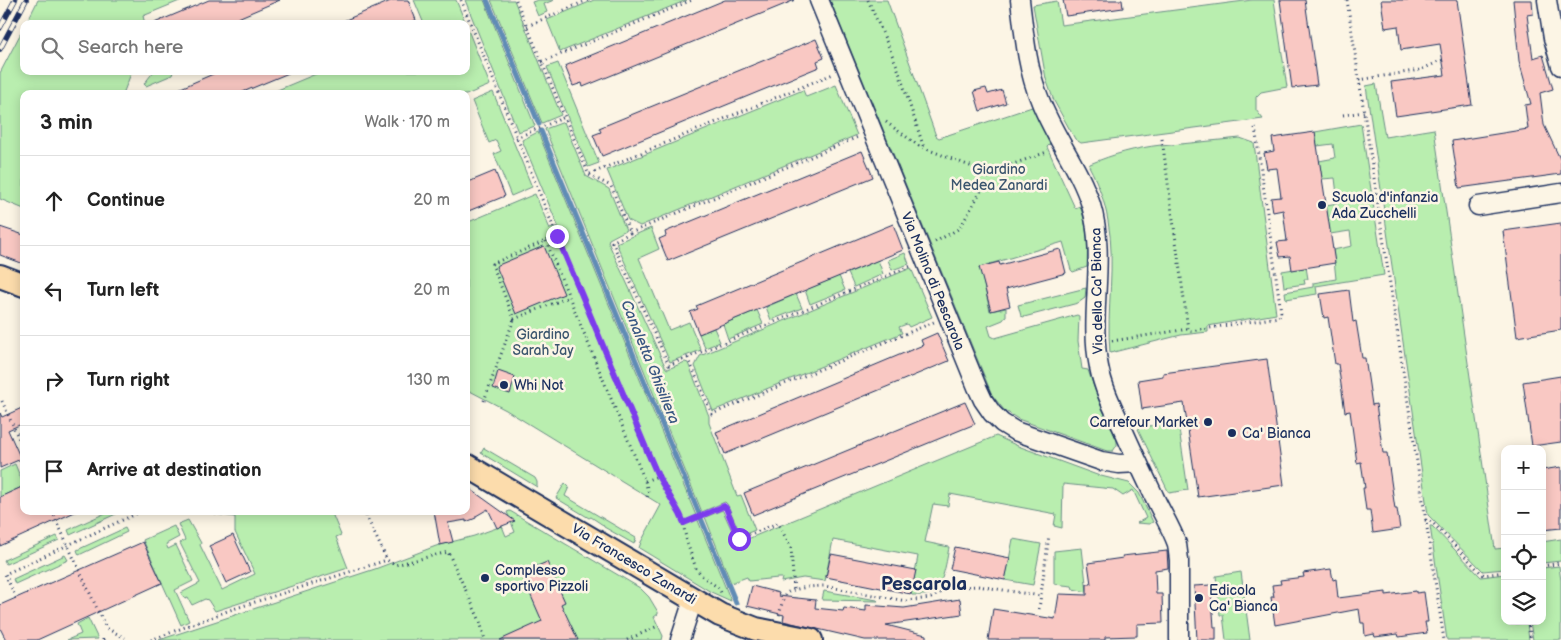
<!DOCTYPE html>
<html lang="en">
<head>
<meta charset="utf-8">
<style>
	body { margin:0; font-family:"Balsamiq Sans",sans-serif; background:#f6f6f6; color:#222 }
	.controls { position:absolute; right:15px; bottom:15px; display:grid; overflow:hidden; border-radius:10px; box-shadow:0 2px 12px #0003 }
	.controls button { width:45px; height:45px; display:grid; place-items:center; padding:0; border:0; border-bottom:1px solid #e0e0e0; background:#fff; color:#222; font:25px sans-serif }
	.stop { position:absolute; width:15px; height:15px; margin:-11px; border:4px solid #7c3aed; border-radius:50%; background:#fff }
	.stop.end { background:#7c3aed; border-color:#fff; box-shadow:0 1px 5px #0008 }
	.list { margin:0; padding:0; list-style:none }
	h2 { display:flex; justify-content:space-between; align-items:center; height:65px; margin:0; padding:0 20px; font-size:21px }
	h2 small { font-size:16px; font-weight:400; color:#767676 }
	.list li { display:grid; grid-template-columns:32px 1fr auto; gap:15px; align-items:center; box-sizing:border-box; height:90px; padding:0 20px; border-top:1px solid #e0e0e0 }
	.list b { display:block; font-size:19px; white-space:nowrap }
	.list em { font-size:16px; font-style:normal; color:#767676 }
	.icon { flex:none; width:28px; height:28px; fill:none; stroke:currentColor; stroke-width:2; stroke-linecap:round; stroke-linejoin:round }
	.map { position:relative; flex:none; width:1561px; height:640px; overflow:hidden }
	.search { position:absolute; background:#fff; box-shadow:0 2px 12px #0003; left:20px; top:20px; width:450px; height:55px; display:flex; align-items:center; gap:12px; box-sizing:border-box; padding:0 18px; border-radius:10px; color:#767676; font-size:19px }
	.panel { position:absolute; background:#fff; box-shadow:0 2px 12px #0003; left:20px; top:90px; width:450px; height:425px; border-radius:10px }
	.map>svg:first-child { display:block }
	.green { fill:#b9eeaf; stroke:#6a8e86 }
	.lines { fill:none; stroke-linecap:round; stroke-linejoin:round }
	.stream { stroke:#618cb5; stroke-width:5 }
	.building { fill:#f9c8c3; stroke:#1b2f5e }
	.minor-casing { stroke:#1b2f5e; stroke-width:21 }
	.major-casing { stroke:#1b2f5e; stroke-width:26 }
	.path { stroke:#1b2f5e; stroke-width:3; stroke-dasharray:1 4; stroke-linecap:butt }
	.minor { stroke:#fcf5e5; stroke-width:18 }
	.major { stroke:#fcdcac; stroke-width:22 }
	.rail-casing { stroke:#1b2f5e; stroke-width:5.5 }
	.rail { stroke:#fcf5e5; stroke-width:4; stroke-dasharray:11; stroke-linecap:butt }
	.route { stroke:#7c3aed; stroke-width:6 }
	.poi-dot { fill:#1b2f5e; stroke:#fcf5e5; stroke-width:2 }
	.labels { text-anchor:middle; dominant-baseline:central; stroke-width:5; stroke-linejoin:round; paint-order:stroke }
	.park-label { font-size:14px; fill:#3b556e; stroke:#fcf5e5 }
	.poi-label { font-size:14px; fill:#1b2f5e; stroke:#fcf5e5; text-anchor:start }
	.street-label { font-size:14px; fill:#1b2f5e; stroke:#fcf5e5 }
	.water-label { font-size:15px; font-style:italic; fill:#385682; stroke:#fcf5e5 }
	.district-label { font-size:19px; font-weight:bold; fill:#1b2f5e; stroke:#fcf5e5 }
</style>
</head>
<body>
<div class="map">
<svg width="1561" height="640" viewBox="0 0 1561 640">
	<rect width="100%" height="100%" fill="#fcf5e5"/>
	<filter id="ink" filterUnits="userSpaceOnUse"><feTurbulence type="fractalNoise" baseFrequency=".02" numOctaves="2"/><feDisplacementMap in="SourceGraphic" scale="10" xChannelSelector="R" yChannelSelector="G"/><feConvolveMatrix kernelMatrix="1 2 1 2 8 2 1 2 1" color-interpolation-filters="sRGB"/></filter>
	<g filter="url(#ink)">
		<!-- green -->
		<g class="green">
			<path d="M38,0H182L143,16L145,24H26Z"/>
			<path d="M414,0H456L466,24H424Z"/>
			<path d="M465,0H484L535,126L518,132Z"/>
			<path d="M491,0H514L561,115L542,123Z"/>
			<path d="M538,0H554L544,4L547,12L538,16L532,2Z"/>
			<path d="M594,0H687L560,52L547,20Z"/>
			<path d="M830,0H887L936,136L939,138L1032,107L1050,144L1047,147L1075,208L1080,206C1088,227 1088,245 1087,267L1073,272L1071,270L1063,242L980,267L990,311L1006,308V316L1003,320L988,326L991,336L995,338L1077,315L1079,316L1078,341L1082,369L1088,370L1101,406L1117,440V445L1113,451H1107L1018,419L1004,410L992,395Z"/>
			<path d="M1252,0H1274L1287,87L1261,92L1256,97V110L1263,119L1081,143L1075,139L1054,101L1046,79L1033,5L1057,1L1061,25Z"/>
			<path d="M466,25L490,85L466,95L268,94L323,71H466Z"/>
			<path d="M24,27V71H132L123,94H24V209L0,199V73Z"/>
			<path d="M558,63L599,163L588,167L547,67Z"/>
			<path d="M154,71H172L173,72L172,75L146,86L144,84Z"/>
			<path d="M1376,84L1385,137L1434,129L1495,549L1505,548V569L1483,571L1428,515L1366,86Z"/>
			<path d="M836,85L857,135L640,226L628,220L607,170L803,90L806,97Z"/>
			<path d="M493,92L532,187L511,196L494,154L501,151L496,140L489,143L472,101Z"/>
			<path d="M564,122L586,176L609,189L626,230L609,239L608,242L666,368L668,369L685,362L688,363L709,416V423L737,496L741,495L755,530L743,535L740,534L727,504L725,502L702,512L545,129Z"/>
			<path d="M1361,124L1384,275L1316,286L1317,294L1286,299L1285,292L1313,287V283L1336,279L1333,250L1352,246L1350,231L1330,234L1326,205L1338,203L1335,178L1322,179L1319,161L1335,158L1333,144L1317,146L1315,132Z"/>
			<path d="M538,132L718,569L731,601L711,592L639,548L641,542L661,505L506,410L466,389V223L535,194L550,229L558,226L522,140Z"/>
			<path d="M1240,138L1254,143L1276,314L1208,326V332L1181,335L1110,353C1106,309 1116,264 1108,221C1105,202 1098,183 1089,166L1090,164C1114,154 1135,148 1161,145V146Z"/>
			<path d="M651,228L659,249L639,258L669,330L689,322L701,350L670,362L616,243Z"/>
			<path d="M905,253L909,264L892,270L888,260Z"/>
			<path d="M878,260L883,274L854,287L848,273Z"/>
			<path d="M1306,267L1308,279H1304L1305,284L1284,287L1282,271Z"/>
			<path d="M911,268L932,317L909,327L907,324L899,327L902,333L713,411L695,366L700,356Z"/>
			<path d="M839,276L845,290L810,304L805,290Z"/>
			<path d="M1086,288L1085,298L1078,303L1024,317L1021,316L1018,305Z"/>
			<path d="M796,294L802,308L771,320L766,307Z"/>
			<path d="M757,310L763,324L728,339L723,324Z"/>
			<path d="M714,328L720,342L705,348L699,334Z"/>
			<path d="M1178,422L1188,490L1169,493L1138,429L1142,427Z"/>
			<path d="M996,436L1018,446L1097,475L1129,483L1139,493L1153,522L1149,524L1137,523L1146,518L1133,490L1123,496L1113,489L1063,484L1062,528L1054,526L1056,514L950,494L948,506L933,504L925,542L949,547C947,559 943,586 933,592C927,596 919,595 912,595L911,594L918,556L833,540L825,581L803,578L781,582L782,578H778L749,581L747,577L731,583L705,517L722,510L723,511L738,543Z"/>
			<path d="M484,448L535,478L537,482V487L481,453Z"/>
			<path d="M15,464L24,486L0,497V471Z"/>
			<path d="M565,483L569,487L565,496L636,538L634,544L604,527L603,525L591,517L589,518L556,498Z"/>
			<path d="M110,511H117L118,513L70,535L68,530Z"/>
			<path d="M214,511H331L341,535L336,537L348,568L215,611L208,600L205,599L192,605L188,598L185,599L181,593L200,583L180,543L185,540L178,524L188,520L201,543L200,545L222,590L255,574L235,532V517L215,514Z"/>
			<path d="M510,511L640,588L649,597L658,612V614L654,617L663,636L662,640H159L375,569L436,546L474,536L502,526L506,536L515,532L507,512Z"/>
			<path d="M174,526L179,537L166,544L168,549L176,545L193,581L175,590L189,621L181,625L143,540Z"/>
			<path d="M1430,526H1432L1481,577L1505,574V621H1516V624L1527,623L1529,640H1447Z"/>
			<path d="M125,528L127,532L79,555L77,550Z"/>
			<path d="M57,536L59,540L6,564L4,560Z"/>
			<path d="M1013,539L1041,544L1033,585L1005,580Z"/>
			<path d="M1561,539V561L1542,563V542Z"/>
			<path d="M1082,548L1087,592L1073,589L1072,586L1054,584V551Z"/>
			<path d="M65,555L68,560L15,584L13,579Z"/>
			<path d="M1559,566L1561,581V640H1533L1530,622L1542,621V568Z"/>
			<path d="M1241,572L1250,640H1226L1223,615H1220L1216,576Z"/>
			<path d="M824,591L877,600L878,601L822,600Z"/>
			<path d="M88,618L98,639L67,640L81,634L77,624Z"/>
		</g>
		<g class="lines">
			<!-- stream -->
			<g class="stream">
				<path d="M487,0L539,124"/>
				<path d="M541,131L736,603"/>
			</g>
		</g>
		<!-- building -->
		<g class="building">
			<path d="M209,0H280L224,24H152Z"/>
			<path d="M393,0H408L416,20L407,24H336Z"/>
			<path d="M725,0H795L583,87L582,83L573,86L565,66Z"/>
			<path d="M1063,0H1122L1123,8L1066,16Z"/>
			<path d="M1280,0H1305L1317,85L1292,88Z"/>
			<path d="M1381,0H1457L1472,105L1396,116L1391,82L1445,75L1440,44L1401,50L1398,26L1385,28Z"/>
			<path d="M1513,0H1532L1533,14L1527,15L1533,58L1543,55L1553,89L1540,93L1544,125L1561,161V174L1459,188L1452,141L1528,129L1525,105L1531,104L1519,61Z"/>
			<path d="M816,39L824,58L817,61L819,67L602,156L593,135L601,132L599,128Z"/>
			<path d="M220,71H291V72L238,94H167Z"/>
			<path d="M986,88L988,94L1002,90L1006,103L980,111L974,91Z"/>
			<path d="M1315,132L1335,263L1292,270L1290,256L1280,257L1277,242L1287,241L1283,210L1273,212L1271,198L1281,197L1277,168L1267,169L1264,153L1274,151L1272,138Z"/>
			<path d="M862,151L873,177L668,261L659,239L666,236L665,232Z"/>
			<path d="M495,171L505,196L466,212V183Z"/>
			<path d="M1561,223V330L1517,337L1503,231Z"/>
			<path d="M893,224L903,250L699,334L690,312L698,309L696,306Z"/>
			<path d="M0,227L24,235V264L0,255Z"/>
			<path d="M544,246L564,294L516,314L496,266Z"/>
			<path d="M1060,249L1066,273L1006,289L1010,306L991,311L979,267L999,262L1000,265Z"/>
			<path d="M1349,290L1353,322L1356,321L1362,358H1365L1372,405L1376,404L1383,453H1387L1395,509H1397L1400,529L1373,533L1370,510H1366L1363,488H1365L1361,462L1357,463L1350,411L1345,412L1338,364H1335L1328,317L1324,318L1320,294Z"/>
			<path d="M937,333L949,361L725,454L716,432L923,345L921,340Z"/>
			<path d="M1267,359L1284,485L1198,497L1184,403L1142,409L1138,380L1163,376V373Z"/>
			<path d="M498,371L515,377L510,394L493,388Z"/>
			<path d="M1561,376V442L1532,446L1523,382Z"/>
			<path d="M965,402L975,424L753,515L744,493Z"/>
			<path d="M24,407V423L8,430L21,459L0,468V413L2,417Z"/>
			<path d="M1561,467V528L1542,530V470Z"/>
			<path d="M24,486V511H77L0,546V497Z"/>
			<path d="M466,486L515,521L497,528L488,509L476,516V518L466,522V520L448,523L453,542L440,545L434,511H466Z"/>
			<path d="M233,535L250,572L226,583L209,546Z"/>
			<path d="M143,542L162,583L37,640H6L0,628V605Z"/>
			<path d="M955,547L1010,558L1005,580L950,569Z"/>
			<path d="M1167,551L1168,568L1155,570L1156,594H1162L1163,623L1137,624V636L1105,637V640H988L993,609L1055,619L1059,594L1087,595V584H1091L1088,563L1123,558L1122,556Z"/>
			<path d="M831,554L916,570L911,594L826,577Z"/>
			<path d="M547,562L565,602L561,604L578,640H500L542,621L521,573Z"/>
			<path d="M1331,569L1333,580L1336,579L1338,598L1386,592V595L1416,591V593L1424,592L1428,622H1425L1427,633L1399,637L1398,634L1375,637L1374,634L1365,636L1364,623H1361L1359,609L1275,625L1271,597H1274L1272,585L1281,584L1280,580L1304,577L1303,573Z"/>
			<path d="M1211,585L1214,627H1216V640H1197L1194,586Z"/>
			<path d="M752,586L779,593L778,596L816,600L815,608L843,611L844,608L866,611V605L904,608L960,599L962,614L886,625L926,635V640H865L783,621L784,615L747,606Z"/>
		</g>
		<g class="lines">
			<!-- minor casing -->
			<g class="minor-casing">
				<g id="minor">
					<path d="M819,0L977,387L983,400L992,413L1002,423L1015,431L1101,461L1119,464L1138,463"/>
					<path d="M1020,0C1024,33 1027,69 1040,100C1054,137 1079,167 1091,205C1107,258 1088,314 1099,367C1103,388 1113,408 1122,427C1132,450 1143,473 1154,496C1161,512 1171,527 1177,544L1179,560V640"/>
					<path d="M1547,0L1553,38L1561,66"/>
					<path d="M1478,206L1561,193"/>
					<path d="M680,640L693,600"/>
				</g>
			</g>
			<!-- major casing -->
			<g class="major-casing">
				<g id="major">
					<path d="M0,276L24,285"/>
					<path d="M466,465L720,615L756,629L811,640"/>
				</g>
			</g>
			<!-- path -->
			<g class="path">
				<path d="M461,0L557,236L647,453L682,518L687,543L696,568L703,577L719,588L722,595"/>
				<path d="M516,0L589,175L611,186L630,233L858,137"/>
				<path d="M868,0L897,66L924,148"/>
				<path d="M1347,0L1444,640"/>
				<path d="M527,26L588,0"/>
				<path d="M542,62L692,0"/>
				<path d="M1359,80L1420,70L1443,60"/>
				<path d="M1343,115L1364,112"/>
				<path d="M886,122L919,146L988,173"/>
				<path d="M516,138L565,117"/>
				<path d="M1162,139L1188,329"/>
				<path d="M590,174L833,74"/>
				<path d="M630,233L612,242L669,365L911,266"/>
				<path d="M557,236L492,264L514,319L569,297"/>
				<path d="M546,241L645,481L648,491L647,498"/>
				<path d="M935,242L960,228L986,182L988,173L1047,152"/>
				<path d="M1112,341L1188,329L1191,331L1279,317L1281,312L1255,127"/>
				<path d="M688,358L712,414L934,322"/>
				<path d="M2,401L24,450"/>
				<path d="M484,401L514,319"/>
				<path d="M645,481L658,476"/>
				<path d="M52,511L106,628L125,638"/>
				<path d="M364,511L387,560L395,565L448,552L480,621L485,640"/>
				<path d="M1425,520L1432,522L1481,573L1484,575L1505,572"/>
				<path d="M684,523L723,506L726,508L739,539L778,523L791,548L794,590"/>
				<path d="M1542,566L1561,563"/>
				<path d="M16,598L5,574L142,511"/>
				<path d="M1039,609L1049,535"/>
				<path d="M779,615C781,609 782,600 785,595C789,588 816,586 824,586L906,601L931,598L949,588L978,586L1041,596"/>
				<path d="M1528,621L1531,640"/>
				<path d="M103,639V640"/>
				<path d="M151,640L230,610L387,560"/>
				<path d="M627,640L658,626"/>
			</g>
			<!-- minor -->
			<use href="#minor" class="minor"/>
			<!-- major -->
			<use href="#major" class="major"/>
			<!-- rail casing -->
			<g class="rail-casing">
				<g id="rail">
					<path d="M0,28L15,0"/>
					<path d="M0,49L26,0"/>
				</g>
			</g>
			<!-- rail -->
			<use href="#rail" class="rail"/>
		</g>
	</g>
	<g class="lines" filter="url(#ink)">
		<!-- route -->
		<path class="route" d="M557,236L648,453L658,476L680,514L684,523L724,506L726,508L739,539"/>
	</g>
	<!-- markers -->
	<g class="poi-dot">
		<circle cx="1322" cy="205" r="5"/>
		<circle cx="504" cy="385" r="5"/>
		<circle cx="1208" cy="422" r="5"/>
		<circle cx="1232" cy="433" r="5"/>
		<circle cx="485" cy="578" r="5"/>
		<circle cx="1199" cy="598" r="5"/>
	</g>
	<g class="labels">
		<!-- park labels -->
		<g class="park-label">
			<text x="999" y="169">Giardino<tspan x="999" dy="16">Medea Zanardi</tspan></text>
			<text x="543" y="334">Giardino<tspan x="543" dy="16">Sarah Jay</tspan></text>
		</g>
		<!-- poi labels -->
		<g class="poi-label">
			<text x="1332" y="197">Scuola d'infanzia<tspan x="1332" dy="16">Ada Zucchelli</tspan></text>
			<text x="514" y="385">Whi Not</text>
			<text x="1198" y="422" text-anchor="end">Carrefour Market</text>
			<text x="1242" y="433">Ca' Bianca</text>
			<text x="495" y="570">Complesso<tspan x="495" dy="16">sportivo Pizzoli</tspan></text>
			<text x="1209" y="590">Edicola<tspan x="1209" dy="16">Ca' Bianca</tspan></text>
		</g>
		<!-- street labels -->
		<g class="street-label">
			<text transform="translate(933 281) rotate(68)">Via Molino di Pescarola</text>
			<text transform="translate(1097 291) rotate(-91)">Via della Ca' Bianca</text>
			<text transform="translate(634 564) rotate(31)">Via Francesco Zanardi</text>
		</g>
		<!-- water labels -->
		<g class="water-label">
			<text transform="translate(650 362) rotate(68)">Canaletta Ghisiliera</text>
		</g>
		<!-- district labels -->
		<g class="district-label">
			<text x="924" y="584">Pescarola</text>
		</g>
	</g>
</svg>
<div class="controls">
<button>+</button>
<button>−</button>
<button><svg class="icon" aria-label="locate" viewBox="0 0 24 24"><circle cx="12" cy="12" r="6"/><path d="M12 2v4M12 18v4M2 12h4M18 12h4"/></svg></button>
<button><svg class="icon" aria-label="layers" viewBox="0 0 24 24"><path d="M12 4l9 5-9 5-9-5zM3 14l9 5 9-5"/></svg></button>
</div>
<div class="stop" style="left:739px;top:539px"></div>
<div class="stop end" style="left:557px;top:236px"></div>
<div class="search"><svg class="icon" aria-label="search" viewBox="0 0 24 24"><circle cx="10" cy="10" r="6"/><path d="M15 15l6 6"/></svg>Search here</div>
<section class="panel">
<h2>3 min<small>Walk · 170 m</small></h2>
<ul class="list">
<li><svg class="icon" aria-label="ahead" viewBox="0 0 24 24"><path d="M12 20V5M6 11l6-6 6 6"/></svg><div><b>Continue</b></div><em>20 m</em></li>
<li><svg class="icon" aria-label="left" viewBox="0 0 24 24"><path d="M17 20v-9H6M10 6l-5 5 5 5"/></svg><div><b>Turn left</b></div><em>20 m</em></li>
<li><svg class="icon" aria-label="right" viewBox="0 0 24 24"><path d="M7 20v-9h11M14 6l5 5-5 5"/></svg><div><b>Turn right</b></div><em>130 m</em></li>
<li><svg class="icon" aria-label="arrive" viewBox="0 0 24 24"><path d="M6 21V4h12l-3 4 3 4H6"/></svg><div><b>Arrive at destination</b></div></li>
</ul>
</section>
</div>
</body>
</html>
